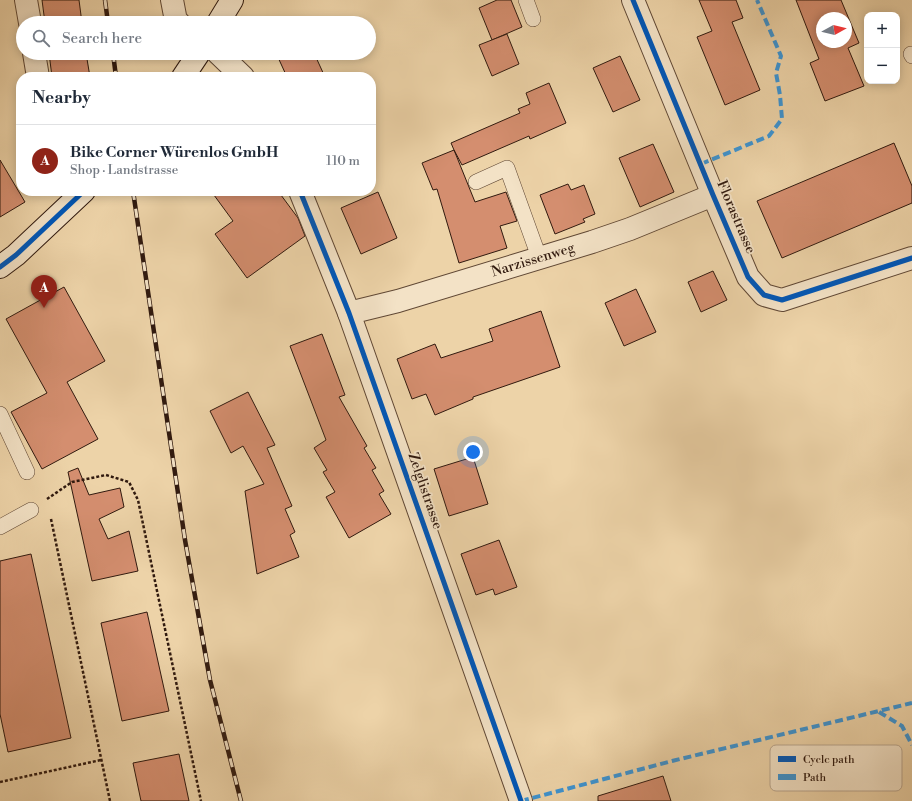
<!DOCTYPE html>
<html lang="en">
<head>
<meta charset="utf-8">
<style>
	body { margin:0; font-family:"Libre Bodoni",serif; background:#f2f2f3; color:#1f2937 }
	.controls { position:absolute; right:12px; top:12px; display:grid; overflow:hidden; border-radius:8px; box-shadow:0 2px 10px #0003 }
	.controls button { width:36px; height:36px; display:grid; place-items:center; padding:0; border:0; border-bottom:1px solid #e0e1e3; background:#fff; color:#1f2937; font:20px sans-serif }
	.compass { position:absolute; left:816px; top:12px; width:36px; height:36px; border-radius:50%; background:#fff; box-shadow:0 2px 10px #0003; rotate:82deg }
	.you { position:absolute; left:473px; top:452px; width:14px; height:14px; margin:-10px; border:3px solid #fff; border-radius:50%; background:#1a73e8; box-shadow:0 0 0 6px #1a73e833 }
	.badge { display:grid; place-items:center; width:26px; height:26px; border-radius:50%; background:#8f2418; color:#fff; font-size:13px; font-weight:700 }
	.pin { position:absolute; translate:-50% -33px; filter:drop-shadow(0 1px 2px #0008) }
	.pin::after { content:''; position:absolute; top:21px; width:14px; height:12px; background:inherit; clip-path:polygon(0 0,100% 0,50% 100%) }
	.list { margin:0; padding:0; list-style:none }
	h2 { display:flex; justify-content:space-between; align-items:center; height:52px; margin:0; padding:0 16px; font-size:17px }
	h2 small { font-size:13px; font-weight:400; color:#747a83 }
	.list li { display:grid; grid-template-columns:26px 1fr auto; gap:12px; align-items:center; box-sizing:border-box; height:72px; padding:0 16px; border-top:1px solid #e0e1e3 }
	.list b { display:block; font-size:15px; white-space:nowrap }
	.list p { margin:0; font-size:13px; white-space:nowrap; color:#747a83 }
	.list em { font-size:13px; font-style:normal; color:#747a83 }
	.icon { flex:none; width:22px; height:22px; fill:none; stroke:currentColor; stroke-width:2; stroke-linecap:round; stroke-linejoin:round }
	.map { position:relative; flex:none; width:912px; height:801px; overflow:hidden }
	.search { position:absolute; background:#fff; box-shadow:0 2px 10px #0003; left:16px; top:16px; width:360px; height:44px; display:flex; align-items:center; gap:10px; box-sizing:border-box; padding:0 14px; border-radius:22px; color:#747a83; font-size:15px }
	.panel { position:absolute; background:#fff; box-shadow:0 2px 10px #0003; left:16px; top:72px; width:360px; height:124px; border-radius:16px }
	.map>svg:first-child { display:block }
	.building { fill:#d48e6f; stroke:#311a0f; fill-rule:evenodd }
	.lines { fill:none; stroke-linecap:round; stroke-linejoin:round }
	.lane-casing { stroke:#604835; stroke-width:16 }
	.street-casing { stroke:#604835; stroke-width:24 }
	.secondary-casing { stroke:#311a0f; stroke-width:24 }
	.path { stroke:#311a0f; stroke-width:2.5; stroke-dasharray:3 2; stroke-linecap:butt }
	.lane { stroke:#f3e2c6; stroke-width:15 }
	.street { stroke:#f3e2c6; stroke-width:22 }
	.secondary { stroke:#f3e2c6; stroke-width:22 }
	.rail-casing { stroke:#311a0f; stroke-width:4.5 }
	.rail { stroke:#f3e2c6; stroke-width:3; stroke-dasharray:9; stroke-linecap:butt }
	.quiet { stroke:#3d94d2; stroke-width:4; stroke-dasharray:8 4; stroke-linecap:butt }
	.cycleway-casing { stroke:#f3e2c6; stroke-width:8 }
	.cycleway { stroke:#0057b8; stroke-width:5 }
	.labels { text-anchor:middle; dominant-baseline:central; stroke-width:3.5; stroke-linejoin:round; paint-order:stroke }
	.street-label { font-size:14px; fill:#311a0f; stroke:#f3e2c6 }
	.key { fill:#f3e2c6; stroke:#b9a68f; stroke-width:1 }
	.key-label { font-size:11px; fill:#311a0f }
</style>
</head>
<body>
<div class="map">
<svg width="912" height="801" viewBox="0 0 912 801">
	<rect width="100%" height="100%" fill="#edd3a8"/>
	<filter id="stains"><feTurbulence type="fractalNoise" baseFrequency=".005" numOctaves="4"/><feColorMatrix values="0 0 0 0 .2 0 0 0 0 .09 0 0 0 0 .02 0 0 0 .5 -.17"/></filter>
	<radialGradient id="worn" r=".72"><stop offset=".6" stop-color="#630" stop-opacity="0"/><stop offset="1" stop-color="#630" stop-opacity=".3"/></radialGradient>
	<!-- building -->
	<g class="building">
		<path d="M42,0H79L82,23H45Z"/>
		<path d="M497,0H511L522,27L492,40L479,8Z"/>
		<path d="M699,0H736L743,18L732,22L760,90L725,105L697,37L712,31Z"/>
		<path d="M796,0H841L859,43L848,48L864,86L825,101L810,63L819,59ZM822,18H846V42H822Z"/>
		<path d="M507,34L519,64L492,76L479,45Z"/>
		<path d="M49,53H86L90,77H52Z"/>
		<path d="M276,53H314L325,77H287Z"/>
		<path d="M620,56L640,100L613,112L593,68Z"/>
		<path d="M549,83L566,123L530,139L529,136L462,165L454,150L475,202L506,192L517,221L500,226L507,248L459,263L437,189L433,190L422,163L454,150L451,143L520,113L518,109L530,104L526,93Z"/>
		<path d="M894,143L912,186V203L782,258L757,201Z"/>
		<path d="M653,144L674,192L640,207L619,158Z"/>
		<path d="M0,160L25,202L0,217Z"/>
		<path d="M568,184L571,190L584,185L595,214L583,219L585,222L555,234L540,195Z"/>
		<path d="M211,191H278L298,218L305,236L247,278L215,234L233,221Z"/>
		<path d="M378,192L397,238L361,254L341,208Z"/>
		<path d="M713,271L727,300L701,312L688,282Z"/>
		<path d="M64,287L105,361L67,382L98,439L42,469L11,412L47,393L6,319Z"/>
		<path d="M636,289L656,332L624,346L605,303Z"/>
		<path d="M541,311L560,367L473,397V399L435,415L426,394L412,399L397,359L435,344L441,358L493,341L489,329Z"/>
		<path d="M322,334L345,395L339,397L367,446L364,448L376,468L372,470L384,491L379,494L391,514L349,538L326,497L335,492L323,472L327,470L314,448L326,440L290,346Z"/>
		<path d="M248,392L275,445L267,448L292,506L285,509L295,532L290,535L299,557L257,574L245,491L264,484L243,446L231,453L210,411Z"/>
		<path d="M473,457L488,504L449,516L434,469Z"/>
		<path d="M78,468L89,495L120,488L124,507L99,519L108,539L129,531L138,571L92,581L68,472Z"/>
		<path d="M499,540L517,587L495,595L493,589L476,595L461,554Z"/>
		<path d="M31,554L71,738L8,752L0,714V561Z"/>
		<path d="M147,612L169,711L122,721L101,623Z"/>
		<path d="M179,754L189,801H141L133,763Z"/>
		<path d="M663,776L671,801H598V796Z"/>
	</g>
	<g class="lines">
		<!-- lane casing -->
		<g class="lane-casing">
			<g id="lane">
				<path d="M526,0L533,19"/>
				<path d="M911,54L912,56"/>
				<path d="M476,182L507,168L539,257"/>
				<path d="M0,414L27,472"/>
				<path d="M0,527L31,510"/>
			</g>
		</g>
		<!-- street casing -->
		<g class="street-casing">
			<g id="street">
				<path d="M26,0L30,23"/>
				<path d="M172,0L176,21L179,23"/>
				<path d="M633,0L713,195L748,277L764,295L782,300L912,258"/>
				<path d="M34,53L38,77"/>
				<path d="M218,53L243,77"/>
				<path d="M300,191L349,313L521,801"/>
				<path d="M349,313L398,301L592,242L630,229L713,195"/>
			</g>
		</g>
		<!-- secondary casing -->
		<g class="secondary-casing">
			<g id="secondary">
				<path d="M218,23L232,0"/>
				<path d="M183,77L199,53"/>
				<path d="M0,267L16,255L84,191"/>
			</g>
		</g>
		<!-- path -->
		<g class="path">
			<path d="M47,499L72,482L106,475L129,482L138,500L201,801"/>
			<path d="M51,519L110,801"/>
			<path d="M0,782L101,760"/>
		</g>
		<!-- lane -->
		<use href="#lane" class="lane"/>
		<!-- street -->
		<use href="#street" class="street"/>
		<!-- secondary -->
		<use href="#secondary" class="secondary"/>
		<!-- rail casing -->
		<g class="rail-casing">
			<g id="rail">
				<path d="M105,0L108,23"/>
				<path d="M113,53L116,77"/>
				<path d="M133,191L185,540L210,680L241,801"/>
			</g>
		</g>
		<!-- rail -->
		<use href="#rail" class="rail"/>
		<!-- quiet -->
		<g class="quiet">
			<path d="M701,164L769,136L782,119L780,95L776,73L781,56L757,0"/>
			<path d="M879,712L902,726L912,745"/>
			<path d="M521,801L672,761L912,703"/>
		</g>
		<!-- cycleway casing -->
		<g class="cycleway-casing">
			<g id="cycleway">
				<path d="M633,0L713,195L748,277L764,295L782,300L912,258"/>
				<path d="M300,191L349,313L521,801"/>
				<path d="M0,267L16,255L84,191"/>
			</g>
		</g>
		<!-- cycleway -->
		<use href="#cycleway" class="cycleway"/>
	</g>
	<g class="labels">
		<!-- street labels -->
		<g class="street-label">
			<text transform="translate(736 217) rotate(67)">Florastrasse</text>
			<text transform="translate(533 260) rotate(-17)">Narzissenweg</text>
			<text transform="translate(425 491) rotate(71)">Zelglistrasse</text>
		</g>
	</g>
	<!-- legend -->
	<rect x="770" y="745" width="132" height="46" rx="6" class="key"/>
	<rect x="778" y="756" width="18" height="6" fill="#0057b8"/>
	<rect x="778" y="774" width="18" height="6" fill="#3d94d2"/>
	<g class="key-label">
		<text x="803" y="763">Cycle path</text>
		<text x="803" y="781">Path</text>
	</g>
	<rect width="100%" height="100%" filter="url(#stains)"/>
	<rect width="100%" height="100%" fill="url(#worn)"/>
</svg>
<div class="controls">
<button>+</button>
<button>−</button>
</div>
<svg class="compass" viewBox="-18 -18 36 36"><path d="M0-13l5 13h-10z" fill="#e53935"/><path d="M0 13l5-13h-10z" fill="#747a83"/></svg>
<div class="you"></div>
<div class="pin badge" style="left:44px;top:308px">A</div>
<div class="search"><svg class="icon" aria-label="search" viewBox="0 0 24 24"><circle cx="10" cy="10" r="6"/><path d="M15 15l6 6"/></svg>Search here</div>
<section class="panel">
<h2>Nearby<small></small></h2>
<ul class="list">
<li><span class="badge">A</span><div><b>Bike Corner Würenlos GmbH</b><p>Shop · Landstrasse</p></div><em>110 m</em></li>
</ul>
</section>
</div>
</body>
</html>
